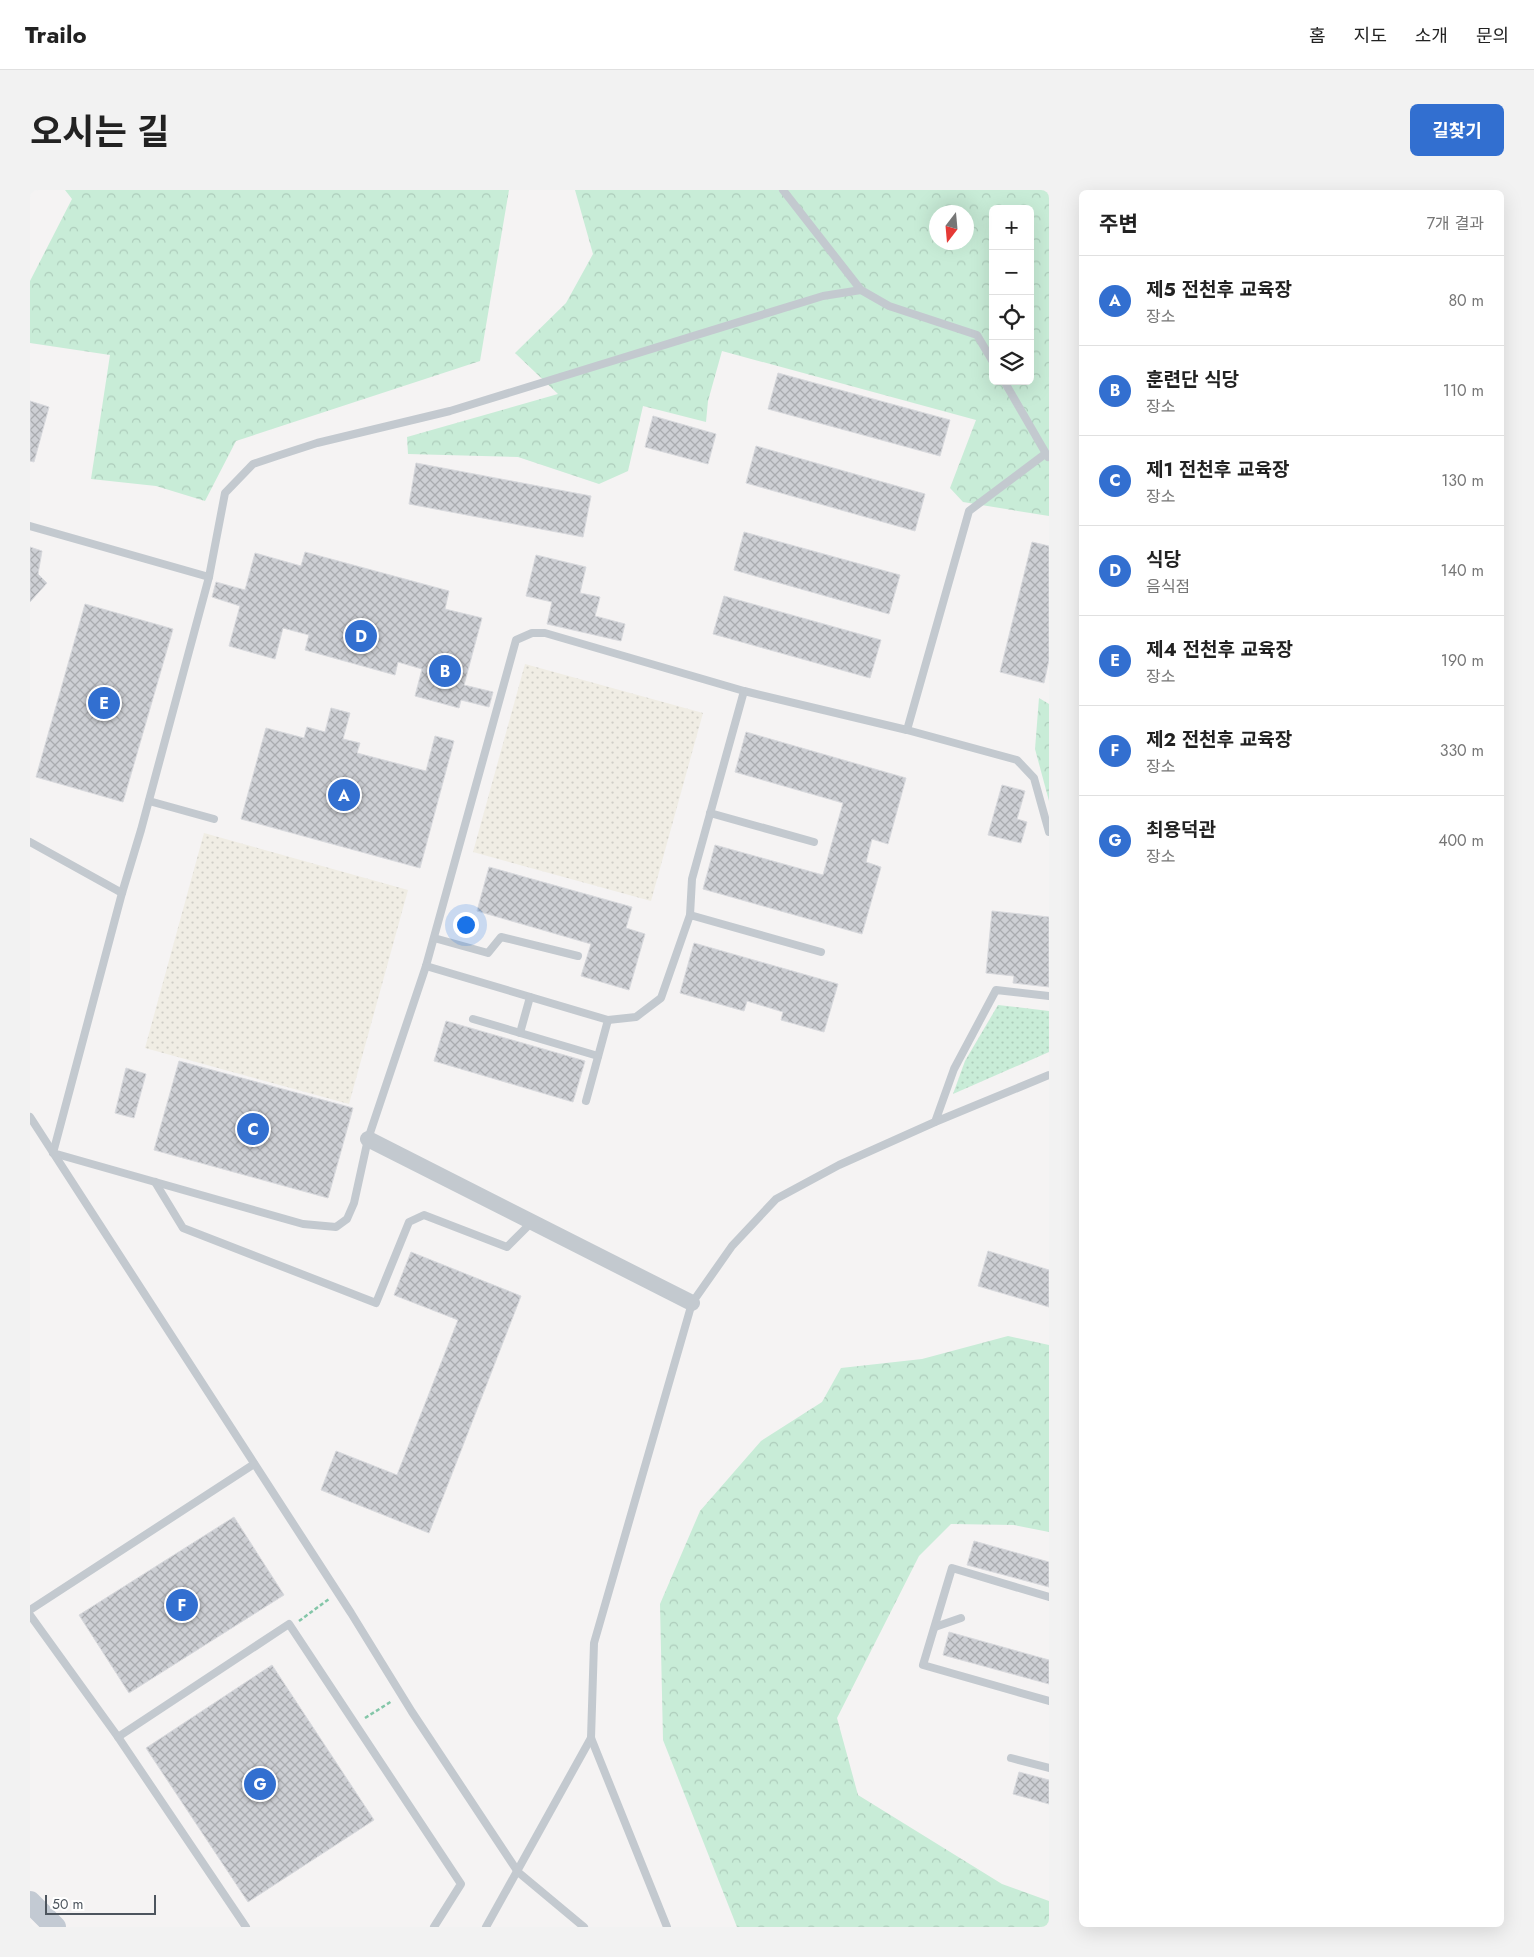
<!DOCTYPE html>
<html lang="ko">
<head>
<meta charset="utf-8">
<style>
	body { margin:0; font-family:Jost,"Noto Sans KR",sans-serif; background:#f2f2f2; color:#222 }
	.controls { position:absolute; right:15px; top:15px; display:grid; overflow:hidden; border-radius:8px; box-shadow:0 5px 20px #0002 }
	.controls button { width:45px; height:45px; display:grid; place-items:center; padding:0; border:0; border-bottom:1px solid #e0e0e0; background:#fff; color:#222; font:25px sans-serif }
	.compass { position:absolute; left:899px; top:15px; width:45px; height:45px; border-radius:50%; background:#fff; box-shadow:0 5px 20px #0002; rotate:196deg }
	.scale { position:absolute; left:15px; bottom:12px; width:111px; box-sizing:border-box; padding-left:5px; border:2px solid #4d555e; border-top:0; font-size:14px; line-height:18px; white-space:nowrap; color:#4d555e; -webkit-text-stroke:4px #fff; paint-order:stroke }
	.you { position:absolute; left:435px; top:734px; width:18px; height:18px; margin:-12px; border:4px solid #fff; border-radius:50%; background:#1a73e8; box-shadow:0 0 0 8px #1a73e833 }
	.badge { display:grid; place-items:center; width:32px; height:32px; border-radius:50%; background:#326fd0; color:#fff; font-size:16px; font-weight:700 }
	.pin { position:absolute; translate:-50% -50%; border:2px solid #fff; box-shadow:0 1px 5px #0006 }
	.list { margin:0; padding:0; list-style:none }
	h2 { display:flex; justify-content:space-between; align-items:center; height:65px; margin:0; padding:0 20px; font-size:21px }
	h2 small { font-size:16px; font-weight:400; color:#767676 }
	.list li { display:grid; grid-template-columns:32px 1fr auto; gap:15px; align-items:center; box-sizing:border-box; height:90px; padding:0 20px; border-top:1px solid #e0e0e0 }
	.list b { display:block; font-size:19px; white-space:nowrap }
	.list p { margin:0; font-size:16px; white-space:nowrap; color:#767676 }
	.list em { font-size:16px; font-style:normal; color:#767676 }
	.icon { flex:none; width:28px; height:28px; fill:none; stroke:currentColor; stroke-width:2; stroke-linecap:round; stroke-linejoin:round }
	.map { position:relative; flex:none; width:1019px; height:1737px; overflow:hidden; border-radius:8px }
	header { display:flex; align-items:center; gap:30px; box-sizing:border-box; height:70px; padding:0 25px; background:#fff; border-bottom:1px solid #e0e0e0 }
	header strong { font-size:24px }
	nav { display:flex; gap:28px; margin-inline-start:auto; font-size:18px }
	.intro { display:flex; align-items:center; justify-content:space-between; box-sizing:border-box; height:120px; padding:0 30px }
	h1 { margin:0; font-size:35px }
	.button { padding:12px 22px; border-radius:8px; background:#326fd0; color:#fff; font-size:18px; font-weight:700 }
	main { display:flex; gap:30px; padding:0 30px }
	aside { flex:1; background:#fff; border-radius:8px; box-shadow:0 5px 20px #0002 }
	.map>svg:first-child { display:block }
	.grass { fill:url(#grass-dots) }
	.forest { fill:url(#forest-crowns); fill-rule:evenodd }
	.sand { fill:url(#sand-dots) }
	.building { fill:url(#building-cross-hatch); stroke:#d8d9dd }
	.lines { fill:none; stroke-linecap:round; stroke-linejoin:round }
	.path { stroke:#84c6a8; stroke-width:2.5; stroke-dasharray:4 2.5; stroke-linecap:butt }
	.service { stroke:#c3c9cf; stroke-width:8 }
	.minor { stroke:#c3c9cf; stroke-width:16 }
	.secondary { stroke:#c3cad3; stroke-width:22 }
</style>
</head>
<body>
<header>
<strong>Trailo</strong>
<nav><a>홈</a><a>지도</a><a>소개</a><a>문의</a></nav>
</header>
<div class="intro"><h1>오시는 길</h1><a class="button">길찾기</a></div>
<main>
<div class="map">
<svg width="1019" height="1737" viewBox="0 0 1019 1737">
	<defs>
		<pattern id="grass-dots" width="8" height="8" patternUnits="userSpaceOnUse" patternTransform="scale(1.25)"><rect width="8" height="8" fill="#c8ecd7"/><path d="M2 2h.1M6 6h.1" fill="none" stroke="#adccbb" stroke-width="1.8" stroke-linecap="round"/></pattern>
		<pattern id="forest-crowns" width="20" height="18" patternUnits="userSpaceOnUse" patternTransform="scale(1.25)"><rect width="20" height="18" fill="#c8ecd7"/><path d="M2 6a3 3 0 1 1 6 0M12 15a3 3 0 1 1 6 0" fill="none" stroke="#adccbb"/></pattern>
		<pattern id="sand-dots" width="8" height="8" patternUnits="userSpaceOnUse" patternTransform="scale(1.25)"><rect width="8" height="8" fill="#f0ede4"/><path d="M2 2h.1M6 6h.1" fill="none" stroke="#cfcdc6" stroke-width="1.8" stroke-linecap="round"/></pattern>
		<pattern id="building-cross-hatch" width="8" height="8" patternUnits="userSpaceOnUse" patternTransform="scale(1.25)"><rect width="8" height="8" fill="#cdcfd4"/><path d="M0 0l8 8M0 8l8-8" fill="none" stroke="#a9abaf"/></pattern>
	</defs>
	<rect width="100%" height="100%" fill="#f5f3f3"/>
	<!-- grass -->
	<path class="grass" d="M968,815L1019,821V862L923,904L935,871Z"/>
	<!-- forest -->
	<g class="forest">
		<path d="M35,0H479L450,171L206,251L175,311L126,296L61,289L80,165L0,153V91L42,9Z"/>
		<path d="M545,0H1019V326L933,312L920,298L946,230L692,161L678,211L676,232L613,216L598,281L569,294L488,267L378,264L377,247L528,204L485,163L536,113L563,64ZM963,19H1000V191H963ZM906,22H936V52H906Z"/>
		<path d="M1009,508L1019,514V611L1005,559Z"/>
		<path d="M978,1146L1019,1155V1342L984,1335L921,1334L889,1366L807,1528L828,1605L972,1694L1019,1711V1737H707L633,1550L630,1414L670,1321L731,1251L792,1212L811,1178L892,1169Z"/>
	</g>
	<!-- sand -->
	<g class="sand">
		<path d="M495,474L673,523L621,711L443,662Z"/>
		<path d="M174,643L378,700L319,914L115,858Z"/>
	</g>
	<!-- building -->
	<g class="building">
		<path d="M748,183L920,230L910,266L738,219Z"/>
		<path d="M0,211L19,217L4,272L0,271Z"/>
		<path d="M623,226L686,244L678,274L615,257Z"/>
		<path d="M726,256L895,304L885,341L716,293Z"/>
		<path d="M386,273L561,306L553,347L379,314Z"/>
		<path d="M714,342L870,385L859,424L704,380Z"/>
		<path d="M1002,352L1019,356V470L1014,493L970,482Z"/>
		<path d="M0,357L12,361L8,384L17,393L0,412Z"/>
		<path d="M275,362L419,401L415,419L452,428L434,495L463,502L459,517L431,510L429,518L385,506L392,479L368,472L365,485L275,460L279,445L253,438L245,469L199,456L210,416L182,407L186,392L215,400L225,363L271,376Z"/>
		<path d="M506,365L556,377L550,403L570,407L565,426L595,434L591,451L517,434L522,412L496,406Z"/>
		<path d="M694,406L851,450L840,488L683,444Z"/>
		<path d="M55,414L143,439L93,612L6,587Z"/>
		<path d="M301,518L320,523L313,549L330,553L327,563L396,581L405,546L424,551L390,678L211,629L236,538L274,548L277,537L295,542Z"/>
		<path d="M716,542L876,588L858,654L842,649L836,672L851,677L832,744L673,699L685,655L793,685L813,613L705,582Z"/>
		<path d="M972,595L995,601L987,629L997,632L991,653L958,645Z"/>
		<path d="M459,677L602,717L596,738L615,744L599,800L551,786L561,754L447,721Z"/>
		<path d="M962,721L1019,727V797L983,793L984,786L956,783Z"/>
		<path d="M664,753L808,794L794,842L751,830L753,822L717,811L714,821L650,803Z"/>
		<path d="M416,831L555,871L543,912L404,871Z"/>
		<path d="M149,871L323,918L298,1008L124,960Z"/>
		<path d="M96,878L116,884L104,928L85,923Z"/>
		<path d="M958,1061L1019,1080V1117L948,1096Z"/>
		<path d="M381,1062L491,1106L399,1343L291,1300L306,1261L367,1285L428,1130L364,1105Z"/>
		<path d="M204,1327L254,1405L99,1503L49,1425Z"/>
		<path d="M944,1351L1019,1372V1397L937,1375Z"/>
		<path d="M919,1442L1019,1470V1494L913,1465Z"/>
		<path d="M242,1475L344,1630L218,1712L116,1558Z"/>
		<path d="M989,1582L1019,1590V1614L983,1604Z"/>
	</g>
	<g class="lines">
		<!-- path -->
		<g class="path">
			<path d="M269,1431L299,1409"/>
			<path d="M335,1528L362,1511"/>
		</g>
		<!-- service -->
		<g class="service">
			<path d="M753,0L831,100"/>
			<path d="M963,172L947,145L859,116L831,100L793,106L420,221L287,253L250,265L223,274L195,303L179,387L111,640L92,703L23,963L273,1034L306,1037L317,1029L324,1013L338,949L396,776L486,450L502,443H515L714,501L877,540L987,570L1004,588L1019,642"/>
			<path d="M974,191L1018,267"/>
			<path d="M0,336L179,387"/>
			<path d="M877,540L939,321L1015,264"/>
			<path d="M119,611L184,629"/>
			<path d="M680,623L784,652"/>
			<path d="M0,652L92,703"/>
			<path d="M660,725L662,689L714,501"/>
			<path d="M404,748L458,763L471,747L548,766"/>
			<path d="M396,776L578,830L606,827L631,808L660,725L791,762"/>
			<path d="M443,829L568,866"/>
			<path d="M490,843L500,807"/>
			<path d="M556,911L578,830"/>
			<path d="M0,927L321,1423L382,1522L488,1682L554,1737"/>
			<path d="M905,932L924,879L966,800L1019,806"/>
			<path d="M125,992L153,1038L346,1113L379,1032L394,1025L477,1057L502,1032"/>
			<path d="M1019,1407L922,1378L893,1475L1019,1511"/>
			<path d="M0,1420L224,1274"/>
			<path d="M0,1425L88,1547L216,1737"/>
			<path d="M905,1437L931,1428"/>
			<path d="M88,1547L259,1434L431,1694L404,1737"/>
			<path d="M981,1568L1019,1578"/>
			<path d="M456,1737L561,1548"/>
			<path d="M637,1737L561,1548L564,1453L662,1113L702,1056L746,1009L809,975L905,932L1019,885"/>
		</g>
		<!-- minor -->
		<path class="minor" d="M338,949L662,1113"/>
		<!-- secondary -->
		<path class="secondary" d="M0,1712L25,1737"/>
	</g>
</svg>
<div class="controls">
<button>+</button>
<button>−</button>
<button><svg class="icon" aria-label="locate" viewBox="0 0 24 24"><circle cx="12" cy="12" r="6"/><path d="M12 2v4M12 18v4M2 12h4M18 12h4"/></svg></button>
<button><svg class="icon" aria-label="layers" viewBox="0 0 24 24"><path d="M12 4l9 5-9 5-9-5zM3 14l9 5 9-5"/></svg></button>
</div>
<svg class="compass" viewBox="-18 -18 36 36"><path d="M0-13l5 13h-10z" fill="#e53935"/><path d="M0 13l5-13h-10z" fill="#767676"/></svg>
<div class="scale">50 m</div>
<div class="you"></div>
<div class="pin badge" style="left:314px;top:605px">A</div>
<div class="pin badge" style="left:415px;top:481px">B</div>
<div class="pin badge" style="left:223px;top:939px">C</div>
<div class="pin badge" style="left:331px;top:446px">D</div>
<div class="pin badge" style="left:74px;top:513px">E</div>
<div class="pin badge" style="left:152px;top:1415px">F</div>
<div class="pin badge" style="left:230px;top:1594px">G</div>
</div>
<aside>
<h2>주변<small>7개 결과</small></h2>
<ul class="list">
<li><span class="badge">A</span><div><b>제5 전천후 교육장</b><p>장소</p></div><em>80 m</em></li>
<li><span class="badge">B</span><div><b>훈련단 식당</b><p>장소</p></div><em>110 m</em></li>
<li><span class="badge">C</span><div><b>제1 전천후 교육장</b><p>장소</p></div><em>130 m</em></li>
<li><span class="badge">D</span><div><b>식당</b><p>음식점</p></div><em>140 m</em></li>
<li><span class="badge">E</span><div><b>제4 전천후 교육장</b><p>장소</p></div><em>190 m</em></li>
<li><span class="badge">F</span><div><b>제2 전천후 교육장</b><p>장소</p></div><em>330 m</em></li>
<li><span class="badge">G</span><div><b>최용덕관</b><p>장소</p></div><em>400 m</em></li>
</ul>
</aside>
</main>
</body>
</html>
